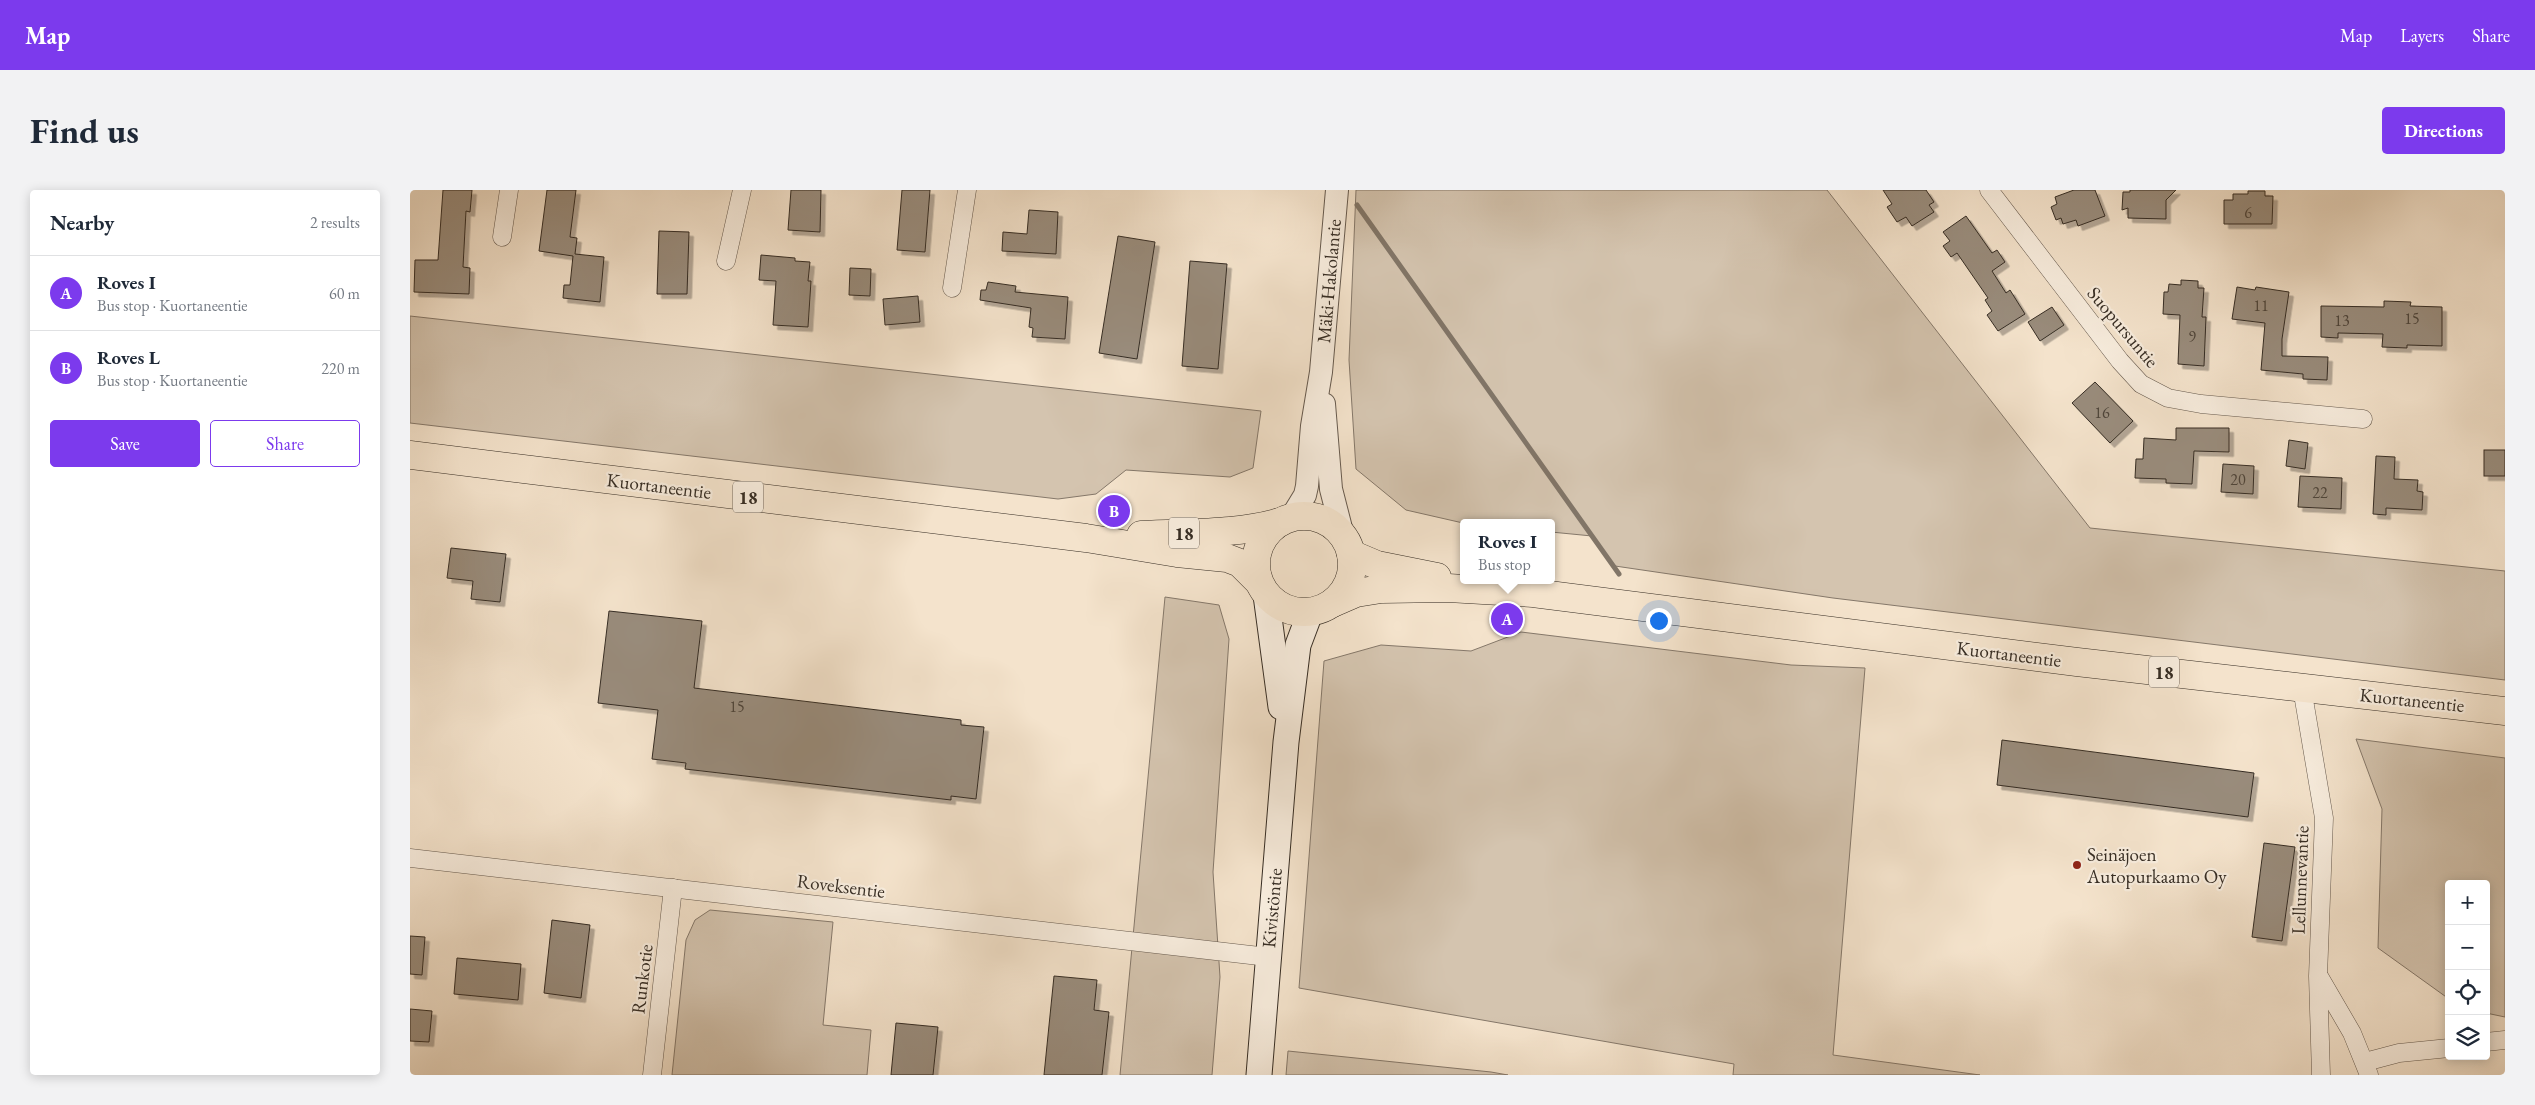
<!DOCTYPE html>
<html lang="en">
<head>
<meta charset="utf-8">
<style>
	body { margin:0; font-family:"EB Garamond",serif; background:#f2f2f3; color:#1f2937 }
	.controls { position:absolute; right:15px; bottom:15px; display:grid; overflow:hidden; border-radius:5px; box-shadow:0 2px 12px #0003 }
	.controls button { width:45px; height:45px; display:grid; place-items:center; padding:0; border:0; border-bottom:1px solid #e0e1e3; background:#fff; color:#1f2937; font:25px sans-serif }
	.you { position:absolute; left:1248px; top:430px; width:18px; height:18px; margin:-12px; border:4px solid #fff; border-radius:50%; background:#1a73e8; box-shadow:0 0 0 8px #1a73e833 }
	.badge { display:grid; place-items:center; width:32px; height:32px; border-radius:50%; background:#7c3aed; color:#fff; font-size:16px; font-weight:700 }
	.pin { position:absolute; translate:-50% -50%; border:2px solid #fff; box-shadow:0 1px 5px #0006 }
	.popup { position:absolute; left:1050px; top:329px; width:95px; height:65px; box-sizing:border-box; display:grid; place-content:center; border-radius:5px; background:#fff; filter:drop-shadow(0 1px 4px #0005); font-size:16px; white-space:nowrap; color:#747a83 }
	.popup b { font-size:19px; color:#1f2937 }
	.popup::after { content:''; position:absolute; left:50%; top:100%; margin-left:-10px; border:10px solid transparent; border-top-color:#fff }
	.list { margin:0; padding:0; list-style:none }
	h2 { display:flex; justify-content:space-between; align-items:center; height:65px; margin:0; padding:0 20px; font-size:21px }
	h2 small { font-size:16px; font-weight:400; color:#747a83 }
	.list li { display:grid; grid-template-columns:32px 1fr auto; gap:15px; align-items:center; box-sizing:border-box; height:75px; padding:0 20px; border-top:1px solid #e0e1e3 }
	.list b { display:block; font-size:19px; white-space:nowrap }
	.list p { margin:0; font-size:16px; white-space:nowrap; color:#747a83 }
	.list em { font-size:16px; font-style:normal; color:#747a83 }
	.actions { display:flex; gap:10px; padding:15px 20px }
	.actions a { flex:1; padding:11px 0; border:1px solid #7c3aed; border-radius:5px; text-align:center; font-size:18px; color:#7c3aed }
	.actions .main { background:#7c3aed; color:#fff }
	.icon { flex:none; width:28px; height:28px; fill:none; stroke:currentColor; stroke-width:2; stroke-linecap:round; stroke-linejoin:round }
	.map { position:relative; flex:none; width:2095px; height:885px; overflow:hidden; border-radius:5px }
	header { display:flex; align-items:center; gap:30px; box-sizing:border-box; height:70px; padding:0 25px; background:#7c3aed; color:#fff }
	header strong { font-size:24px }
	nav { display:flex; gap:28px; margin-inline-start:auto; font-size:18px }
	.intro { display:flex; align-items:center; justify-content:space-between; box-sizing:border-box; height:120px; padding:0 30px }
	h1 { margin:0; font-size:35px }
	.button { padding:12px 22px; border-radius:5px; background:#7c3aed; color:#fff; font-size:18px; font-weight:700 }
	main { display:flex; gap:30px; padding:0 30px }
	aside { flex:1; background:#fff; border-radius:5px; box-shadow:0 2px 12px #0003 }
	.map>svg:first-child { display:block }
	.green { fill:#d4c4af; stroke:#85786a }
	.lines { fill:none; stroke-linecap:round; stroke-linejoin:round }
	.stream { stroke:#817567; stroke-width:5 }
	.building { fill:#998c7b; stroke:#362d24; filter:url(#shadow) }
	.minor-casing { stroke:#665a4e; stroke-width:19 }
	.tertiary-casing { stroke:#665a4e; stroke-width:24 }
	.secondary-casing { stroke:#362d24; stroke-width:27 }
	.trunk-casing { stroke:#362d24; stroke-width:29 }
	.minor { stroke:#f8edde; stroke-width:18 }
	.tertiary { stroke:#f8edde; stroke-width:22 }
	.secondary { stroke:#f8edde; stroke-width:25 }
	.trunk { stroke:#f4e3cc; stroke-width:28 }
	.poi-dot { fill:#8f2418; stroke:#f8edde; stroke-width:2 }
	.labels { text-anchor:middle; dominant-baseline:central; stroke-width:4.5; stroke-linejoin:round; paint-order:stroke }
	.number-label { font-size:16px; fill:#4f453a }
	.shield { fill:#f8edde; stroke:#70675c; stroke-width:1 }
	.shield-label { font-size:18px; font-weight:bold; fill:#362d24 }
	.street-label { font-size:19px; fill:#362d24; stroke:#f8edde }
	.poi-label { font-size:19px; fill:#362d24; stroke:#f8edde; text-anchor:start }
</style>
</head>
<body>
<header>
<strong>Map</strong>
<nav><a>Map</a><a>Layers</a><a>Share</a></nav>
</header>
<div class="intro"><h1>Find us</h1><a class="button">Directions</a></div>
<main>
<aside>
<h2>Nearby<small>2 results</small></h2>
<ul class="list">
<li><span class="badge">A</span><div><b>Roves I</b><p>Bus stop · Kuortaneentie</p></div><em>60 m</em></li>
<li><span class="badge">B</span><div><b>Roves L</b><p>Bus stop · Kuortaneentie</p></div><em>220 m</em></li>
</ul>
<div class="actions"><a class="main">Save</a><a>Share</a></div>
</aside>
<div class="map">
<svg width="2095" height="885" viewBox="0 0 2095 885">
	<defs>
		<filter id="shadow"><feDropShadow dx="4.5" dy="4.5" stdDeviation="0" flood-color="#0004"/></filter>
	</defs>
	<rect width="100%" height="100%" fill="#f4e3cc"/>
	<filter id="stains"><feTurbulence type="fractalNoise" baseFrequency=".004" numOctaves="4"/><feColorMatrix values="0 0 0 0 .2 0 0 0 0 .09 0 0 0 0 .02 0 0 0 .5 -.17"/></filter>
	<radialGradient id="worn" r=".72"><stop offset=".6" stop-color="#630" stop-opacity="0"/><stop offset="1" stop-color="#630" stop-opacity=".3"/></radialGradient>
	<!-- green -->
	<g class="green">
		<path d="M946,0H1417L1680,338L2095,381V490L1423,408L1205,376L1182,346L1141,342V333H1053L996,320L946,279L939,170Z"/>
		<path d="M0,126L851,221L843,278L820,287L716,280L686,304L648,309L0,233Z"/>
		<path d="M755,407L809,415L819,449L803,682L810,787L802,885H710Z"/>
		<path d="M1111,442L1381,475L1455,478L1423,865L1570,885H1323L1324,874L889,798L914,471L971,455L1061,461Z"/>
		<path d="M1946,549L2095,568V827L2076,823V694H2039V809L1968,758L1972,619Z"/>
		<path d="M300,720L423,732L413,835L461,840L457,885H262L276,750L285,730Z"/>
		<path d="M878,861L1081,882L1098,885H876Z"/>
	</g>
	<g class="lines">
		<!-- stream -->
		<path class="stream" d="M947,15L1209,384"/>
	</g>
	<!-- building -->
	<g class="building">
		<path d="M33,0H62L60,22L56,21L53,77L60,78L59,104L4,102L5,70H28Z"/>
		<path d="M137,0H166L160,47L167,48L165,64L194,67L190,112L153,108L154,95H160L163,66L129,61Z"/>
		<path d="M381,0H411L410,42L378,40Z"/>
		<path d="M492,0H520L515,62L487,60Z"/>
		<path d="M1473,0H1516L1524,12L1519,15L1524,22L1502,36L1496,27L1487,32L1477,17L1482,14Z"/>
		<path d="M1664,0H1685L1695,26L1668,36L1666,30L1653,34L1651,28L1646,30L1641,17L1647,14L1645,7Z"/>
		<path d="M1720,0H1766L1756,10V29L1718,28V18L1712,20L1713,2H1720Z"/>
		<path d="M1838,1H1855V6H1863L1862,34H1814V10H1823V4H1838Z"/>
		<path d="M619,20L648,22L646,64L592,61L593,42L617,44Z"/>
		<path d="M1556,26L1582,63L1587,60L1595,72L1582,81L1596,103L1600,100L1615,124L1588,141L1577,125L1582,121L1575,110L1578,108L1547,63L1541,67L1533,56L1540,51L1533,42Z"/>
		<path d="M249,41L279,42L277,104H247Z"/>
		<path d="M708,46L745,52L727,169L689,163Z"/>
		<path d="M351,65L385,68V71L400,72L398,91H401L398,137L363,135L366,91L349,90Z"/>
		<path d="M780,71L817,74L808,179L772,176Z"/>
		<path d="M440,78L461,79L460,106L439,105Z"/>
		<path d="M1771,90L1788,91V98H1794L1792,127H1796L1794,176L1768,174L1770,125L1753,124L1754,102H1758L1759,94L1771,95Z"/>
		<path d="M578,92L606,96L605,102L658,107L655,149L622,147L623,138L619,137L621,118L570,110L571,100H576Z"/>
		<path d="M1827,97L1845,100L1846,97L1879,102L1872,149V166L1918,167L1917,190L1893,189V184L1851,180L1855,133L1822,129Z"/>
		<path d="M508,106L510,132L475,135L473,109Z"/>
		<path d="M1974,111L2001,112L2000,116L2032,117V156L1997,155V158L1972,157L1973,144L1928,143V148L1911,147V116L1974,117Z"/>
		<path d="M1642,117L1654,135L1630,151L1618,132Z"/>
		<path d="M1685,192L1723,231L1700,253L1662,213Z"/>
		<path d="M1766,238H1819V262L1784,261L1782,294L1756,293V289L1725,288L1726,269H1733L1734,248L1766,250Z"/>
		<path d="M1879,250L1898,253L1895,279L1876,276Z"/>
		<rect x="2074" y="260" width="21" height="26"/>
		<path d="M1966,266L1985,267L1984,289L2008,290L2007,301L2013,302L2012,320L1976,318V325L1963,324Z"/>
		<path d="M1813,274L1844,276L1843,304L1811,302Z"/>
		<path d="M1890,286L1932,288L1931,319L1888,317Z"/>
		<path d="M41,358L96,364L90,412L61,409L63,391L37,388Z"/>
		<path d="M199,421L292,431L284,498L551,530V535L574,537L566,609L541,606V610L275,579L276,573L242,569L248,520L188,513Z"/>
		<path d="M1592,550L1844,583L1838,627L1587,595Z"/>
		<path d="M1854,653L1885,657L1872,751L1842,747Z"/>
		<path d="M142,730L180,735L171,808L134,803Z"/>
		<path d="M0,746L15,747L12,785L0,784Z"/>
		<path d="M47,768L111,774L108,810L44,804Z"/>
		<path d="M644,786L687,790L684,820L699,822L692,885H634Z"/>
		<path d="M0,819L22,821L19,852L0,851Z"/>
		<path d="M486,833L528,837L523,885H481Z"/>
	</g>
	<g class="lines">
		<!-- minor casing -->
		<g class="minor-casing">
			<g id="minor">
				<path d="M1579,0L1710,171L1731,194L1758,208L1791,214L1953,229"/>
				<path d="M92,47L99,0"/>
				<path d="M316,71L332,0"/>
				<path d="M542,98L557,0"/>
				<path d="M1892,498L1914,628L1908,786L1911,885"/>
				<path d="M0,668L858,767"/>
				<path d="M1910,788L1942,843L1959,885"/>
				<path d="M2076,852L2095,850"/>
				<path d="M1955,872L1989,863L2039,858"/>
				<path d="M242,885L263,698"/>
			</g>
		</g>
		<!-- tertiary casing -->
		<g class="tertiary-casing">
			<g id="tertiary">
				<path d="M914,214L921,299L933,346"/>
				<path d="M881,328L895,305L897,296L902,236L911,182L927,0"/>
			</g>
		</g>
		<!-- secondary casing -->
		<g class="secondary-casing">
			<g id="secondary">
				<path d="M856,405L871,517"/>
				<path d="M849,885L876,552L888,455L900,423"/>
			</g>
		</g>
		<!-- trunk casing -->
		<g class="trunk-casing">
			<g id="trunk">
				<path d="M0,265L676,348L767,363L817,368L830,373L848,391"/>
				<circle cx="894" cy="374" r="48"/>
				<path d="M731,345C778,342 825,345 870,332"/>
				<path d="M941,364L967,375L1027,387"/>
				<path d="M923,413L946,403L971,399L1038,398L1123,403L1667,472L2095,521"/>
			</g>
		</g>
		<!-- minor -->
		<use href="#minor" class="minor"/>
		<!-- tertiary -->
		<use href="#tertiary" class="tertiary"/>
		<!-- secondary -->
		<use href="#secondary" class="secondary"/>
		<!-- trunk -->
		<use href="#trunk" class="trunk"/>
	</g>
	<!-- markers -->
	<circle class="poi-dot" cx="1667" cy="675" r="5"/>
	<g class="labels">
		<!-- number labels -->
		<g class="number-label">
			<text x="1838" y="22">6</text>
			<text x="1851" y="115">11</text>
			<text x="2002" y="128">15</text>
			<text x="1932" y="130">13</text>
			<text x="1782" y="146">9</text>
			<text x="1692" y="222">16</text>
			<text x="1828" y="289">20</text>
			<text x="1910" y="302">22</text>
			<text x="327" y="516">15</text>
		</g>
		<!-- shield labels -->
		<g class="shield">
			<rect x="323" y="291.5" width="30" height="31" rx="4"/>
			<rect x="759" y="327.5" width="30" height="31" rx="4"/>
			<rect x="1739" y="466.5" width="30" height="31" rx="4"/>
		</g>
		<g class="shield-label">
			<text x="338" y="307">18</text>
			<text x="774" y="343">18</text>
			<text x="1754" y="482">18</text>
		</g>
		<!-- street labels -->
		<g class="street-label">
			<text transform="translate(919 91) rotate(-85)">Mäki-Hakolantie</text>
			<text transform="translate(1713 137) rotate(50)">Suopursuntie</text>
			<text transform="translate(249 296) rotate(7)">Kuortaneentie</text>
			<text transform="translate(1599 464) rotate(7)">Kuortaneentie</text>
			<text transform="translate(2002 510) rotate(6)">Kuortaneentie</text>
			<text transform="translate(1890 690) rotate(-88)">Lellunnevantie</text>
			<text transform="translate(431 696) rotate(7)">Roveksentie</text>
			<text transform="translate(862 718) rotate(-85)">Kivistöntie</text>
			<text transform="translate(232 789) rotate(-83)">Runkotie</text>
		</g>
		<!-- poi labels -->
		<g class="poi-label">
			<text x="1677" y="664">Seinäjoen<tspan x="1677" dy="22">Autopurkaamo Oy</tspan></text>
		</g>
	</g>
	<rect width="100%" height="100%" filter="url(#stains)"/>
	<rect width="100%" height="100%" fill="url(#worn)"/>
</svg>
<div class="controls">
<button>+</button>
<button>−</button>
<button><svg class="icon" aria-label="locate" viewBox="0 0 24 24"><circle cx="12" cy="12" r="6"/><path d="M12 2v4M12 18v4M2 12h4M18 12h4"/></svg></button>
<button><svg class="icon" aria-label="layers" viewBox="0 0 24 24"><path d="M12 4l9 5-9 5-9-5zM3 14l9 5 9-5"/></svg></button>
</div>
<div class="you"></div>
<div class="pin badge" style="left:1097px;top:429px">A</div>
<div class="popup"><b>Roves I</b>Bus stop</div>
<div class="pin badge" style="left:704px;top:321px">B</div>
</div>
</main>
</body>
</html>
